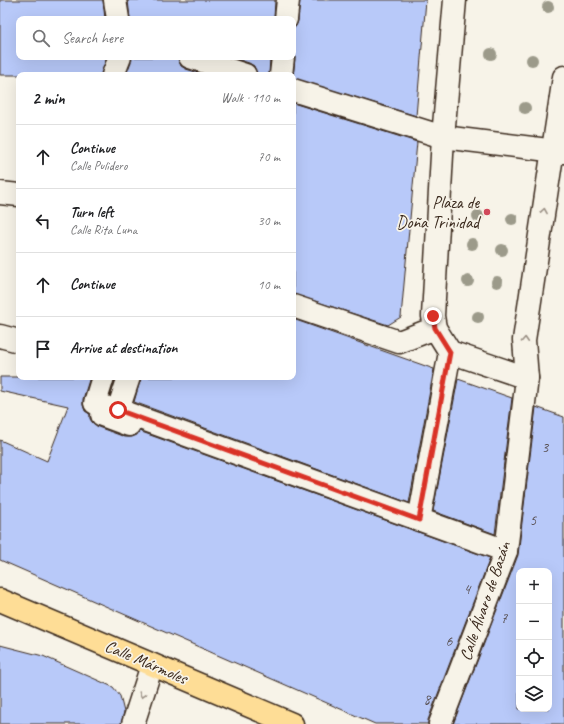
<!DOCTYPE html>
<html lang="en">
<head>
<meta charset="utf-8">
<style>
	body { margin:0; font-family:Caveat,sans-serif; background:#f6f6f6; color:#202124 }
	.controls { position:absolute; right:12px; bottom:12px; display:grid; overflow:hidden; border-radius:8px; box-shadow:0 4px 16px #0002 }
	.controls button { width:36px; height:36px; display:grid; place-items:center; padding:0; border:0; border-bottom:1px solid #e0e0e0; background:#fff; color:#202124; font:20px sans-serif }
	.stop { position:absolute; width:12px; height:12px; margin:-9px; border:3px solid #d93025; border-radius:50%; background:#fff }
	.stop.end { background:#d93025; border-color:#fff; box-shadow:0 1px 4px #0008 }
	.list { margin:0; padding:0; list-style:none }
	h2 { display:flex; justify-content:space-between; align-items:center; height:52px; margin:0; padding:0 16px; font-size:17px }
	h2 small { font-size:13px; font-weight:400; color:#757577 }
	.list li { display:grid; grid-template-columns:26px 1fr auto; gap:12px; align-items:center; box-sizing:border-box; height:64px; padding:0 16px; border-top:1px solid #e0e0e0 }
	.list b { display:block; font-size:15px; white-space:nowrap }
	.list p { margin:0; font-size:13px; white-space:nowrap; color:#757577 }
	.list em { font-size:13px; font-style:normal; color:#757577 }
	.icon { flex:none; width:22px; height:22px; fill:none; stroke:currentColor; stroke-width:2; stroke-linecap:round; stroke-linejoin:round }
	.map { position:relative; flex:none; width:564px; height:724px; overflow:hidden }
	.search { position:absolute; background:#fff; box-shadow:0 4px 16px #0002; left:16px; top:16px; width:280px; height:44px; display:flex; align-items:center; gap:10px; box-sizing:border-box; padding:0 14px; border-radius:8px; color:#757577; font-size:15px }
	.panel { position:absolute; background:#fff; box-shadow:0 4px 16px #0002; left:16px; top:72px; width:280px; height:308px; border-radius:8px }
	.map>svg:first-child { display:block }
	.building { fill:#b8c9f9; stroke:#3b2a1e; fill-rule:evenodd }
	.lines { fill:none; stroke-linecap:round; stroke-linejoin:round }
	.minor-casing { stroke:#3b2a1e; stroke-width:25 }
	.major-casing { stroke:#3b2a1e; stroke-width:25 }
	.minor { stroke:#f7f3e8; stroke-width:22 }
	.major { stroke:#fedd96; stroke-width:22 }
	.tree { fill:#9c9a8a }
	.oneway { stroke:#998e83 }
	.route { stroke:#d93025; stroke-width:5 }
	.poi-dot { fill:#d1495b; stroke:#f7f3e8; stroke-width:1.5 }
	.labels { text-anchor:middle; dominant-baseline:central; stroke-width:3.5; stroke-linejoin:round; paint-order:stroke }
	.number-label { font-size:15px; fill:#5a5255 }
	.poi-label { font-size:17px; fill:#3b2a1e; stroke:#f7f3e8; text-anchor:end }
	.street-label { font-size:17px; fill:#3b2a1e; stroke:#f7f3e8 }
</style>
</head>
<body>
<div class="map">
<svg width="564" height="724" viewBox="0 0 564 724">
	<rect width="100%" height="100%" fill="#f7f3e8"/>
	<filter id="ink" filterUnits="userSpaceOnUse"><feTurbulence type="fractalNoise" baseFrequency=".025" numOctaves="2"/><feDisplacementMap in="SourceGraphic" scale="8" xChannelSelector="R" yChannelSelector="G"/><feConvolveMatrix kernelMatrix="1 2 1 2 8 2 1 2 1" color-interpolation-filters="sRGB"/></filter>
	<g filter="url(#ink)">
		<!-- building -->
		<g class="building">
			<path d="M0,0H103L105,19H19V57H107L101,75H0Z"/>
			<path d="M128,0H275L274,19H130Z"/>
			<path d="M300,0H426L416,116L293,78L295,58L293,50V29L296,26L298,21Z"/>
			<path d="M132,57H178L181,66L186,69L205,75H126Z"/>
			<path d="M230,57H270L269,75H257L254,66L249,63Z"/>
			<path d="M293,103L417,142L401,317L388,325L293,294Z"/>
			<path d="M293,319L434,369L409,503L134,402L141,377H293Z"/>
			<path d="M0,377H90L83,399V405L85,411L90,414V419L93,423L98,427L125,437H132L137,435L139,431L490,558L428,720V724H375L0,560V440L47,461L68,406L0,391Z"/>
			<path d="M458,379L512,398L495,534L433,511Z"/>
			<path d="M536,407L564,417V724H453L518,555ZM519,571H549V709H519Z"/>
			<path d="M0,645L43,656L113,687L120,696L124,712L121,724H0Z"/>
		</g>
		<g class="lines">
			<!-- minor casing -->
			<g class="minor-casing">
				<g id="minor">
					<path d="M115,0L118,19"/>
					<path d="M455,0L443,137L433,316L435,328L450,352L527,378"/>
					<path d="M286,19L288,0"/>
					<path d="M190,57L245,75"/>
					<path d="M113,75L120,57"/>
					<path d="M281,75L283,57"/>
					<path d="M293,90L443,137L564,152"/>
					<path d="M0,193L19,195"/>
					<path d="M293,306L399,342L435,328"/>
					<path d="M0,336L19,341"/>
					<path d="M103,377L95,403L104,406L102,415L129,425L130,422"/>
					<path d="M129,377L118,410L506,551"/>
					<path d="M419,520L450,352"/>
					<path d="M133,724L152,665"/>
					<path d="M440,724L506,551L527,378L524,340L564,77"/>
				</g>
			</g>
			<!-- major casing -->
			<g class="major-casing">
				<path id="major" d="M0,600L292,724"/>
			</g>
			<!-- minor -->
			<use href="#minor" class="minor"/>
			<!-- major -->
			<use href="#major" class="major"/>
		</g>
		<!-- trees -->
		<g class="tree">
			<circle cx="548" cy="7" r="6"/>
			<circle cx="491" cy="54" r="6"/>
			<circle cx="532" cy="60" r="6"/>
			<circle cx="525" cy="108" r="6"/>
			<circle cx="478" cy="216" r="6"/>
			<circle cx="512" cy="219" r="6"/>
			<circle cx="472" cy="244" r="6"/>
			<circle cx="502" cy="250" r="6"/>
			<circle cx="468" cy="281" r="6"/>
			<circle cx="497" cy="282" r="6"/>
			<circle cx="478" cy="317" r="6"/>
		</g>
		<!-- one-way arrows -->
		<defs><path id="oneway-chevron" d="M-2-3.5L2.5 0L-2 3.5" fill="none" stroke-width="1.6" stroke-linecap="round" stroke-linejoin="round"/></defs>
		<g class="oneway">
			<use href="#oneway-chevron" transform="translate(544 211) rotate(-81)"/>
			<use href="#oneway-chevron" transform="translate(525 340) rotate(-87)"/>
			<use href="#oneway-chevron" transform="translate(142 695) rotate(108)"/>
		</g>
	</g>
	<g class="lines" filter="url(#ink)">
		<!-- route -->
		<path class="route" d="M118,410L419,520L450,352L435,328L433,316"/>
	</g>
	<!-- markers -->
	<circle class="poi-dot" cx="487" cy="212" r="4"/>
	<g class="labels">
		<!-- number labels -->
		<g class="number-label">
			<text x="545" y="447">3</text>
			<text x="533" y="520">5</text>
			<text x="467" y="589">4</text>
			<text x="504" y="618">7</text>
			<text x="449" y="641">6</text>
			<text x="427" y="699">8</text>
		</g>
		<!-- poi labels -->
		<g class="poi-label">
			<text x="479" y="202">Plaza de<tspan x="479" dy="20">Doña Trinidad</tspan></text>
		</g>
		<!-- street labels -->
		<g class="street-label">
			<text transform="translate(485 601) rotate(-71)">Calle Álvaro de Bazán</text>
			<text transform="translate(146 662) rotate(23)">Calle Mármoles</text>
		</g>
	</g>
</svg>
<div class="controls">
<button>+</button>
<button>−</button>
<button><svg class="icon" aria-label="locate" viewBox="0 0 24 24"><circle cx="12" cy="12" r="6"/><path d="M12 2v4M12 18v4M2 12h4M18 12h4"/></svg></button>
<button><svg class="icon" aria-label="layers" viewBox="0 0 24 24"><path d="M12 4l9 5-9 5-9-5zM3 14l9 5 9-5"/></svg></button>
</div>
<div class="stop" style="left:118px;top:410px"></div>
<div class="stop end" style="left:433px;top:316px"></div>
<div class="search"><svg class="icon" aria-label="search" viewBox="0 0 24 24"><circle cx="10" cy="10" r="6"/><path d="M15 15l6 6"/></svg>Search here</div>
<section class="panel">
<h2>2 min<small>Walk · 110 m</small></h2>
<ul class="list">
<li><svg class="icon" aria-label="ahead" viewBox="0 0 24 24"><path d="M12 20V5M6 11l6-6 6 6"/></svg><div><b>Continue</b><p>Calle Pulidero</p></div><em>70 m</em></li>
<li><svg class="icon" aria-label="left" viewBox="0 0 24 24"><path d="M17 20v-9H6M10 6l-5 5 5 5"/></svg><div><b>Turn left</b><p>Calle Rita Luna</p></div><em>30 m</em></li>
<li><svg class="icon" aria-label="ahead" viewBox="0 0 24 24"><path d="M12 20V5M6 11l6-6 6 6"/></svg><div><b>Continue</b></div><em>10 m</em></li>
<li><svg class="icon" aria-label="arrive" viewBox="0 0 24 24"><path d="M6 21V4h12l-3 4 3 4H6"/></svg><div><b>Arrive at destination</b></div></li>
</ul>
</section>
</div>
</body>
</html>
